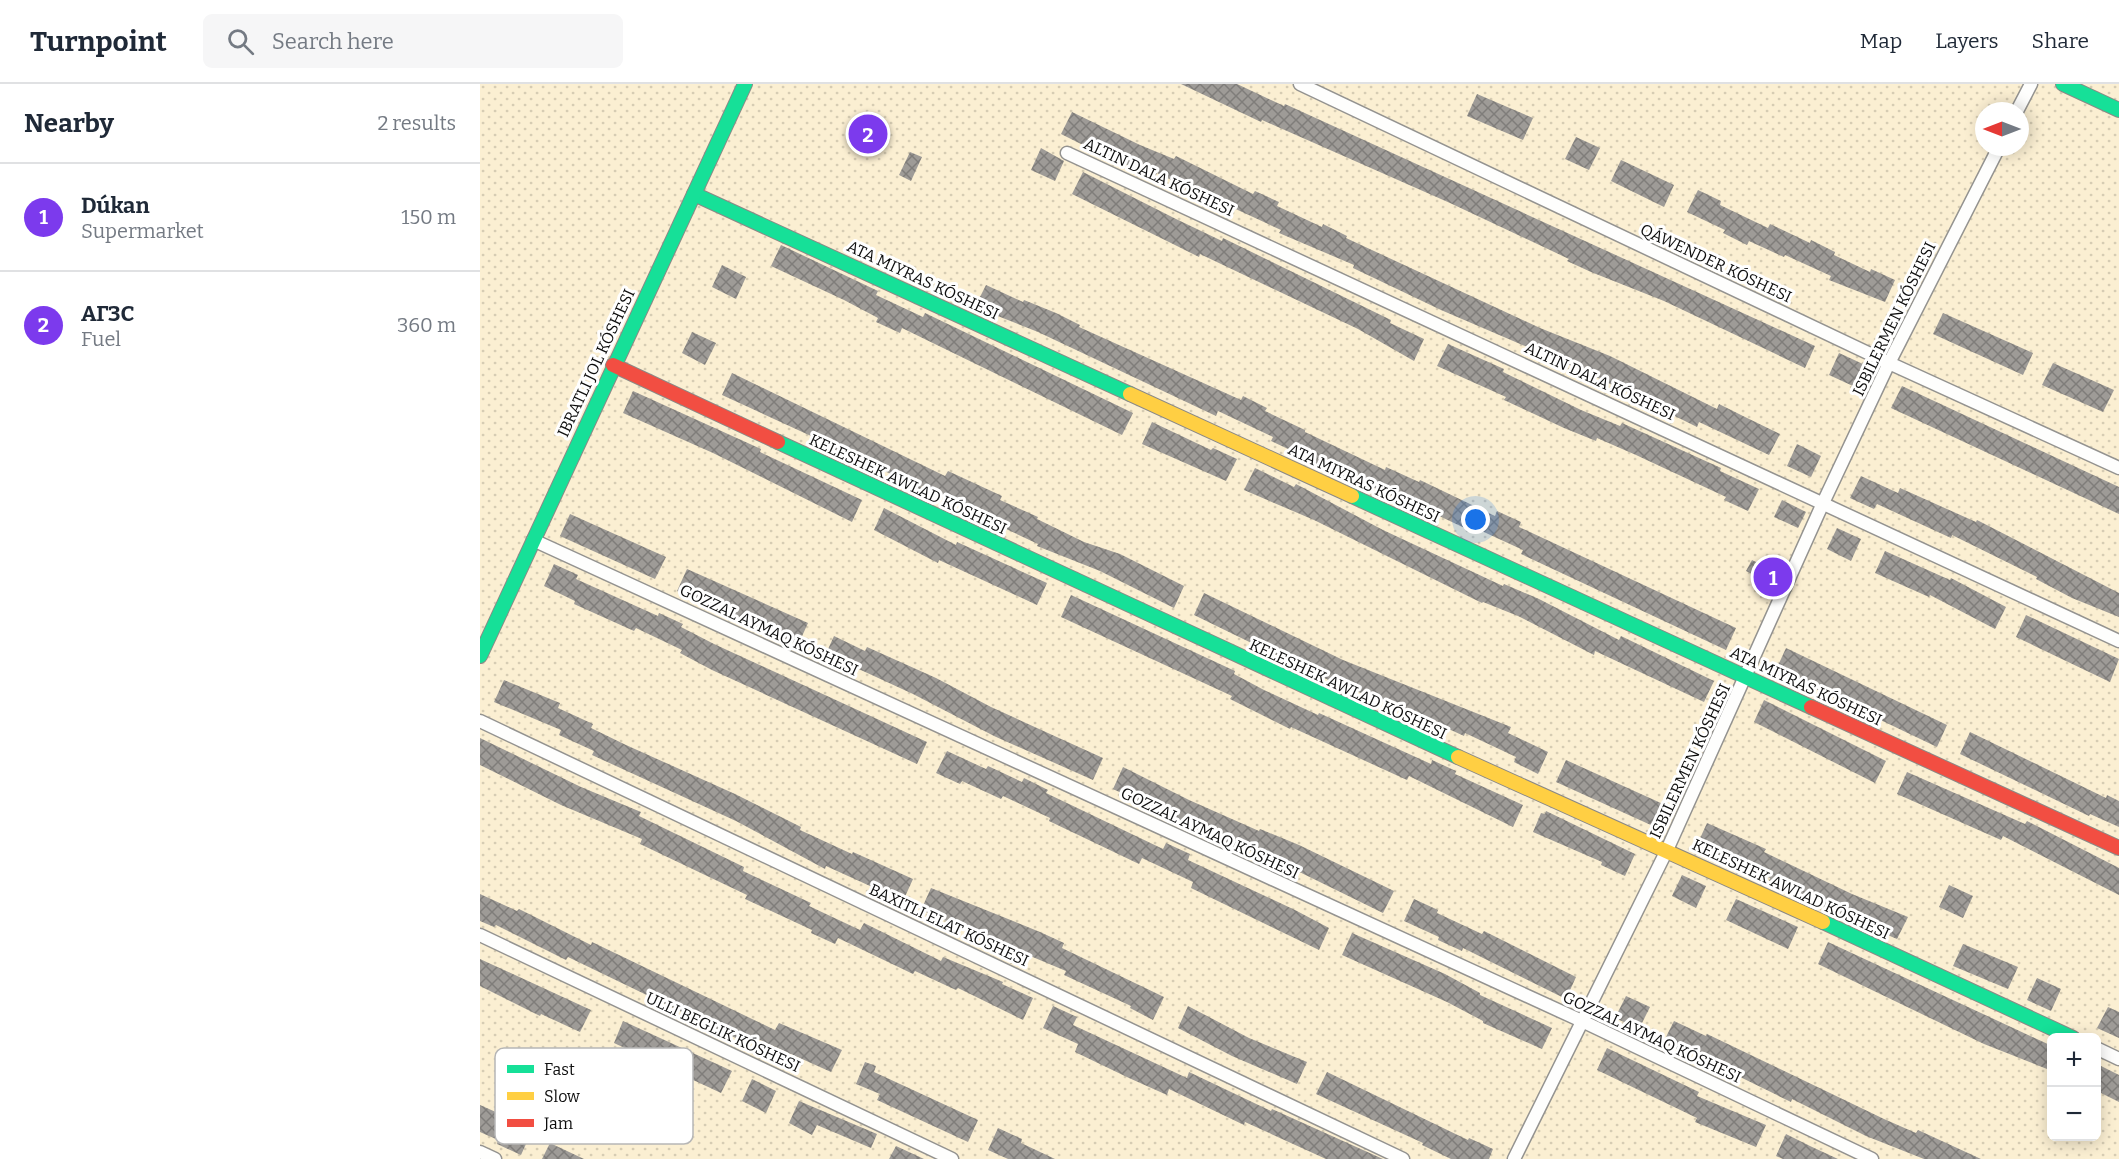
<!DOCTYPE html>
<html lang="en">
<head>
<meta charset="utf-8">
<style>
	body { margin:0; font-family:Bitter,serif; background:#f6f6f7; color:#1f2937 }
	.controls { position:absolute; right:18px; bottom:18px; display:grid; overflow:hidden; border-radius:9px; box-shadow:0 3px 15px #0003 }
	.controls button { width:54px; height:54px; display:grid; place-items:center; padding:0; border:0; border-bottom:2px solid #e0e1e3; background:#fff; color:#1f2937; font:30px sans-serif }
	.compass { position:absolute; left:1495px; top:18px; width:54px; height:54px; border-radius:50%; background:#fff; box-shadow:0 3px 15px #0003; rotate:270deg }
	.you { position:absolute; left:996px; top:436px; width:21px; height:21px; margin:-15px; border:4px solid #fff; border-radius:50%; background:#1a73e8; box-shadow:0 0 0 9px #1a73e833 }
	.badge { display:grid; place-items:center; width:39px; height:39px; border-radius:50%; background:#7c3aed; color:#fff; font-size:20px; font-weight:700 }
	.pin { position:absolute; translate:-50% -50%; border:3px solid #fff; box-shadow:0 2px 6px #0006 }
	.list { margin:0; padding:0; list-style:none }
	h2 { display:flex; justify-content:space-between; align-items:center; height:78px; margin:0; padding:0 24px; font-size:26px }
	h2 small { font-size:20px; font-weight:400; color:#747a83 }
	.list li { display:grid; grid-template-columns:39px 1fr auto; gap:18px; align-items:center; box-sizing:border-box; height:108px; padding:0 24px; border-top:2px solid #e0e1e3 }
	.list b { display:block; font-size:22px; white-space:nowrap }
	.list p { margin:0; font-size:20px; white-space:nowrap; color:#747a83 }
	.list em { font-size:20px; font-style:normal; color:#747a83 }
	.icon { flex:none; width:33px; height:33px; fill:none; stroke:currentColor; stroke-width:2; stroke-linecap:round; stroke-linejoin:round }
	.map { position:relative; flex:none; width:1639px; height:1075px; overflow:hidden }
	header { display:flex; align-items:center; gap:36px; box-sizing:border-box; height:84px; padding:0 30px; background:#fff; border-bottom:2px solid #e0e1e3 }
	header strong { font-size:28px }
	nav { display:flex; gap:33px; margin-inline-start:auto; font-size:21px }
	.search { width:420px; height:54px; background:#f6f6f7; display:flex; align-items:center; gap:15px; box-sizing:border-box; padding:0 21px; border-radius:9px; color:#747a83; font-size:22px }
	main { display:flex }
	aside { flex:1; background:#fff }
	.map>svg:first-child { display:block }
	.sand { fill:url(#sand-dots); fill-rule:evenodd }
	.building { fill:url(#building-cross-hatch) }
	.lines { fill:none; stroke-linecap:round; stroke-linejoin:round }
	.street-casing { stroke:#949390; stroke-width:15 }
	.fast-casing { stroke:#8b8986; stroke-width:16 }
	.slow-casing { stroke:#8b8986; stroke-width:16 }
	.jam-casing { stroke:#8b8986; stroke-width:16 }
	.street { stroke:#fefefd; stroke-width:12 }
	.fast { stroke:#16e098; stroke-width:14 }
	.slow { stroke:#ffcf43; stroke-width:14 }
	.jam { stroke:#f24e42; stroke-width:14 }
	.labels { text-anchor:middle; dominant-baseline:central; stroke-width:6; stroke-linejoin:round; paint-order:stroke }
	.street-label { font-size:16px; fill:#0d0d0d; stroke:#fff }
	.key { fill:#fff; stroke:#b6b6b6; stroke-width:1.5 }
	.key-label { font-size:16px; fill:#0d0d0d }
</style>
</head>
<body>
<header>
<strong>Turnpoint</strong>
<div class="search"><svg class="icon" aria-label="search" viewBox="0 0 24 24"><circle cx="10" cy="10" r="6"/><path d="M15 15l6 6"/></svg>Search here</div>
<nav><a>Map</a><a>Layers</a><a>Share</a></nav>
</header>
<main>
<aside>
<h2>Nearby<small>2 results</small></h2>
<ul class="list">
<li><span class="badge">1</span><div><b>Dúkan</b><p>Supermarket</p></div><em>150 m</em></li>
<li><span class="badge">2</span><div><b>АГЗС</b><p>Fuel</p></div><em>360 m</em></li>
</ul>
</aside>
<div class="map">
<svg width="1639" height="1075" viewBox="0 0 1639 1075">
	<defs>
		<pattern id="sand-dots" width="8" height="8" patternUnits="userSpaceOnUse" patternTransform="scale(1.5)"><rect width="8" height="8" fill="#fbefd2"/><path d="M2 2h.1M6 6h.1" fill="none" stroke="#d6ccb3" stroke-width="1.8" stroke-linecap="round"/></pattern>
		<pattern id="building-cross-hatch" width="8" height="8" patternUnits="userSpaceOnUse" patternTransform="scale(1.5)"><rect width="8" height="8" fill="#9e9b97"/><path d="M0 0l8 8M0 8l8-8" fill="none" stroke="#7f7d7a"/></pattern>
	</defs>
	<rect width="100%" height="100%" fill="#fbf8f1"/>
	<!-- sand -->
	<path class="sand" d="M0,0H1639V1075H0ZM1504,27H1540V63H1504ZM1572,954H1616V1052H1572Z"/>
	<!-- building -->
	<g class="building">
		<path d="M701,0H757L804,22L805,20L1335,262L1325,284L1184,217L1111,188L1087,177L1089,175L970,119L782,36L781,38Z"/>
		<path d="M997,10L1053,34L1043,56L987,32Z"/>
		<path d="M592,28L660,61L694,75L696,72L773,110L775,107L799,118L797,122L842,143L843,140L867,152L866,154L1060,244L1130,272L1237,325L1239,320L1263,332L1300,350L1289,371L1219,338L1217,343L1108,289L961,226L873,184L874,181L799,149L801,146L747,121L746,123L677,89L675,93L619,69L581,50Z"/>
		<path d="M1096,53L1120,64L1109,86L1085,75Z"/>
		<path d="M561,64L584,77L575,97L551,86Z"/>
		<path d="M430,68L442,73L431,97L419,91Z"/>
		<path d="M1141,76L1194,101L1184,123L1131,97Z"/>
		<path d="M603,88L696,135L742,157L743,154L911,236L910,239L944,255L934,277L878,245L720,170L719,173L695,161L592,110Z"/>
		<path d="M1218,106L1241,117L1240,121L1288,144L1290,140L1330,159L1331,156L1355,168L1354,171L1390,188L1391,185L1415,196L1405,218L1349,196L1351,192L1305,171L1304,173L1269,157L1267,161L1243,149L1245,146L1207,128Z"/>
		<path d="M301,161L398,207L396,211L443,233L445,229L653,329L642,351L422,244L420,249L396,238L398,234L364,216L291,182Z"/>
		<path d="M242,181L266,193L256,215L232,203Z"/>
		<path d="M506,201L543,218L544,216L576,229L600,241L599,243L761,316L763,312L787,324L785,327L825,346V348L905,386L906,383L939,398L940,396L1015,432L1017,427L1041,438L1039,443L1256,544L1246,566L1041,470L1043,466L993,443L991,447L921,414L920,416L881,398L879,400L820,373L821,371L791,357L793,353L738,327L736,332L558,248L495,223Z"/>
		<path d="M1463,229L1553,269L1543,291L1453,250Z"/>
		<path d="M212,248L236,259L225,281L202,269Z"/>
		<path d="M968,260L1024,285L1023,288L1101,326L1140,342L1142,339L1241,384L1240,387L1279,405L1268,427L1244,416L1246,413L1156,371L1117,354L1116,357L1084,344L1024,316L1026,313L957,282Z"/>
		<path d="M1359,269L1383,280L1373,302L1349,291Z"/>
		<path d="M1573,279L1634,306L1623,328L1562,301Z"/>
		<path d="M252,289L465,392L468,387L522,412L520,416L558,433L557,435L604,458L640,470L704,502L694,524L620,487L557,462L558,460L524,444L525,440L481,419L442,402L440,406L416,395L417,393L366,369L365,371L341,360L342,357L242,311Z"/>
		<path d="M1422,302L1639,403V430L1411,324Z"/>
		<path d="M153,307L281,365L280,368L382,416L372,438L233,369L143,329Z"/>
		<path d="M672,338L731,366L733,364L757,375L746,397L662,360Z"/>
		<path d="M1317,360L1341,372L1331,393L1307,382Z"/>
		<path d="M775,384L814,403L816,400L903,446L1023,502L1024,500L1059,515L1139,556L1141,552L1234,597L1224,618L1115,567L1114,571L1038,532L1003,518L1002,519L834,436L764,406Z"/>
		<path d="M1381,392L1418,409L1420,404L1496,438L1497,436L1639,509V533L1592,514L1556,495L1557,493L1472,451L1471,454L1397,420L1394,425L1370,414Z"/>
		<path d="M1302,416L1326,428L1318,444L1294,433Z"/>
		<path d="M404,424L476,461L477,458L567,499L557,521L459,476L458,479L394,446Z"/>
		<path d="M90,430L186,473L175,495L80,452Z"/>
		<path d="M1357,444L1381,455L1371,477L1347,465Z"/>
		<path d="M1405,467L1470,496L1471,494L1526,523L1515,545L1450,511L1449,513L1395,489Z"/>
		<path d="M1272,476L1298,489L1293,500L1266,487Z"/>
		<path d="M74,480L98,491L96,495L178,532L179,529L203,540L201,543L234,560L447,658L437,680L232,586L200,569L202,566L156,544L154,547L94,520L95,517L64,502Z"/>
		<path d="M207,485L328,539L318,561L197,507Z"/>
		<path d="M724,509L863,576L1031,643L1028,649L1068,668L1058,690L1034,678L1036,673L985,649L984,652L914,620L913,622L839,592L714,531Z"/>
		<path d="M591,511L755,587L754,590L784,606L838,631L839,629L951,680L952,676L976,687L975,690L1043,721L1033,743L929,692L927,696L811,643L810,645L750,615L752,612L581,533Z"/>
		<path d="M1546,531L1639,575L1630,598L1536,553Z"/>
		<path d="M354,552L385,567L387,563L456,594L511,623L623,674L613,696L514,652L433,610L370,581L368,585L344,574Z"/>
		<path d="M1306,564L1467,641L1457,663L1296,586Z"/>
		<path d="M24,596L80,619L78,624L113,640L111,644L146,661L255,710L321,743L320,746L372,770L373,768L433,795L423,817L346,782L345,785L256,737L112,671L114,667L79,651L81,646L14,618Z"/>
		<path d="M1284,616L1406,677L1395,699L1274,638Z"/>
		<path d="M1490,648L1626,714L1627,711L1639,717V743L1610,730L1609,732L1480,670Z"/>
		<path d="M0,654L101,703L161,728L159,732L264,783L263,787L331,819L329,822L380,846L384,839L461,877L463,873L523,898L522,900L553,914L543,936L478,904L476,906L435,887L433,890L358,854L355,860L331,849L332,846L265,815L267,811L160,760L162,755L81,721L0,681Z"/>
		<path d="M467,667L506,685L508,682L542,698L544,694L568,706L566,709L683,765L686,759L710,770L708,776L815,826L849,844L839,866L711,804L713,798L662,774L659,780L569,737L570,734L523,712L521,715L482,697L480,700L456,689Z"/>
		<path d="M1086,676L1183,720L1173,742L1076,698Z"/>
		<path d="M643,683L709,716L779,747L780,745L819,761L914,807L903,829L795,776L794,778L758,761L756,764L633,705Z"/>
		<path d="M1427,688L1545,740L1547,737L1639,784V811L1523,752L1521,756L1417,710Z"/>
		<path d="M1066,727L1155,770L1145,792L1121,781L1122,778L1053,748L1061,729L1065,730Z"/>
		<path d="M1227,739L1286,765L1284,768L1372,810L1428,833L1417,855L1349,826L1289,797L1290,794L1217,761Z"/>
		<path d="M1202,791L1226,802L1216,824L1192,812Z"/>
		<path d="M1469,801L1493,812L1483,834L1459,823Z"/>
		<path d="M451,804L560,848L584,859L582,864L684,913L673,936L650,924L651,922L584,891L586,887L441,826Z"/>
		<path d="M0,810L37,827L39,825L111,861L112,858L295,946L299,939L362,966L351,988L271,952L268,960L88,873L86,876L16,841L14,843L0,837Z"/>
		<path d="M934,815L958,826L957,829L1002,850L1004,847L1096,893L1086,915L983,864L982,867L958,856L959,853L924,837Z"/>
		<path d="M1256,815L1318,843L1308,865L1246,836Z"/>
		<path d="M872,849L965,890L1000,909V911L1072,944L1062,965L1003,939V937L967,918L862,871Z"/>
		<path d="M1348,858L1572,962V987L1504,960L1338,880Z"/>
		<path d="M1483,860L1538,883L1528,905L1473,882Z"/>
		<path d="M0,875L111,926L100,948L61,930L60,932L0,902Z"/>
		<path d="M1557,894L1581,905L1571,927L1547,916Z"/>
		<path d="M1146,912L1170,923L1159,945L1135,934Z"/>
		<path d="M573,922L597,933L593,941L707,994L709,988L791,1027L792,1025L903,1075H846L765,1038L764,1041L689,1005L687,1011L649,994L595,968L598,960L563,944Z"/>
		<path d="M708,922L769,954L827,978L817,1000L752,972L698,944Z"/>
		<path d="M1628,923L1639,928V954L1617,944Z"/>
		<path d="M143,937L252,987L241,1009L134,959Z"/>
		<path d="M1194,937L1226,952L1227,950L1404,1035L1436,1049L1438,1046L1501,1075H1444L1386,1052L1312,1015L1311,1018L1209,968L1207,970L1183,959Z"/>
		<path d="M1127,964L1219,1008L1217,1012L1286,1041L1276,1063L1215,1038L1217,1034L1117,986Z"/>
		<path d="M385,978L396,982L394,988L498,1036L488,1058L397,1016L400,1010L376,1000Z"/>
		<path d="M1617,980L1639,991V1018L1617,1007Z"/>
		<path d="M847,988L988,1056L989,1054L1013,1065L1009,1075H971L942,1061L943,1059L836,1010Z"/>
		<path d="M272,995L296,1007L286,1029L262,1017Z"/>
		<path d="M319,1017L397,1050L391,1064L337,1041L332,1051L309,1039Z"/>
		<path d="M0,1021L18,1029L16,1033L51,1049L41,1071L17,1060L18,1056L0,1048Z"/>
		<path d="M518,1044L542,1055L541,1059L575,1075H528L508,1066Z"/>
		<path d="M1306,1050L1330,1062L1358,1075H1303L1296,1072Z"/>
		<path d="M70,1059L104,1075H62Z"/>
		<path d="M416,1062L444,1075H409Z"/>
	</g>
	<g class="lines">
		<!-- street casing -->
		<g class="street-casing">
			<g id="street">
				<path d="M820,0L1409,279L1639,384"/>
				<path d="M1537,27L1551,0"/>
				<path d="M587,69L1639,557"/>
				<path d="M53,456L1104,938L1392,1075"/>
				<path d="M0,637L923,1075"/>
				<path d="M0,851L472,1075"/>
				<path d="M1616,964L1639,975"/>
				<path d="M0,1068L15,1075"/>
				<path d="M1034,1075L1187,766L1343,419L1409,279L1519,63"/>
			</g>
		</g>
		<!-- fast casing -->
		<g class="fast-casing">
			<g id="fast">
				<path d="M1583,0L1639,26"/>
				<path d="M214,110L650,310"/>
				<path d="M298,358L978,673"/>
				<path d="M872,412L1331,623"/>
				<path d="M0,572L265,0"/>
				<path d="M1343,838L1593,954"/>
			</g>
		</g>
		<!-- slow casing -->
		<g class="slow-casing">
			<g id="slow">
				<path d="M650,310L872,412"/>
				<path d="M978,673L1343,838"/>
			</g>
		</g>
		<!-- jam casing -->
		<g class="jam-casing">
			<g id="jam">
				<path d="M133,281L298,358"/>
				<path d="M1331,623L1639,764"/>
			</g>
		</g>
		<!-- street -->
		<use href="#street" class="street"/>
		<!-- fast -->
		<use href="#fast" class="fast"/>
		<!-- slow -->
		<use href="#slow" class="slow"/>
		<!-- jam -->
		<use href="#jam" class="jam"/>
	</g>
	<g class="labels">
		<!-- street labels -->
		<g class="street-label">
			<text transform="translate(679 93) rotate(25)">ALTIN DALA KÓSHESI</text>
			<text transform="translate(1236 179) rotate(25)">QÁWENDER KÓSHESI</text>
			<text transform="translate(443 196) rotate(25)">ATA MIYRAS KÓSHESI</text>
			<text transform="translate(1414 235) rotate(-64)">ISBILERMEN KÓSHESI</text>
			<text transform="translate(116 279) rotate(-65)">IBRATLI JOL KÓSHESI</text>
			<text transform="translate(1120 297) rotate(25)">ALTIN DALA KÓSHESI</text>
			<text transform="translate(884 399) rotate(25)">ATA MIYRAS KÓSHESI</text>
			<text transform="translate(428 400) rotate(25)">KELESHEK AWLAD KÓSHESI</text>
			<text transform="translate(289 546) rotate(25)">GOZZAL AYMAQ KÓSHESI</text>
			<text transform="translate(1326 602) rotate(25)">ATA MIYRAS KÓSHESI</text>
			<text transform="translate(868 605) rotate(25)">KELESHEK AWLAD KÓSHESI</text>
			<text transform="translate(1210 677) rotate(-65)">ISBILERMEN KÓSHESI</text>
			<text transform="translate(730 749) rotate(25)">GOZZAL AYMAQ KÓSHESI</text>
			<text transform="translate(1311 805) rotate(25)">KELESHEK AWLAD KÓSHESI</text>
			<text transform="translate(469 841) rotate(25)">BAXITLI ELAT KÓSHESI</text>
			<text transform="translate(243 948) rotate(25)">ULLI BEGLIK KÓSHESI</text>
			<text transform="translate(1172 953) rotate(25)">GOZZAL AYMAQ KÓSHESI</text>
		</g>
	</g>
	<!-- legend -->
	<rect x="15" y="964" width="198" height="96" rx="9" class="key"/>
	<rect x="27" y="981" width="27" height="8" fill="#16e098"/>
	<rect x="27" y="1008" width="27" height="8" fill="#ffcf43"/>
	<rect x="27" y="1035" width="27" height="8" fill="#f24e42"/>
	<g class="key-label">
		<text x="64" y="991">Fast</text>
		<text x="64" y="1018">Slow</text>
		<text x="64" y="1045">Jam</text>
	</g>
</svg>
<div class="controls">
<button>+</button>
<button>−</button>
</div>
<svg class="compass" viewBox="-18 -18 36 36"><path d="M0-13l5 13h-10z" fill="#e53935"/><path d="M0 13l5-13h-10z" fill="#747a83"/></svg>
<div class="you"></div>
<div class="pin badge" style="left:1293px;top:493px">1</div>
<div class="pin badge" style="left:388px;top:50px">2</div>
</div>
</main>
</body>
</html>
